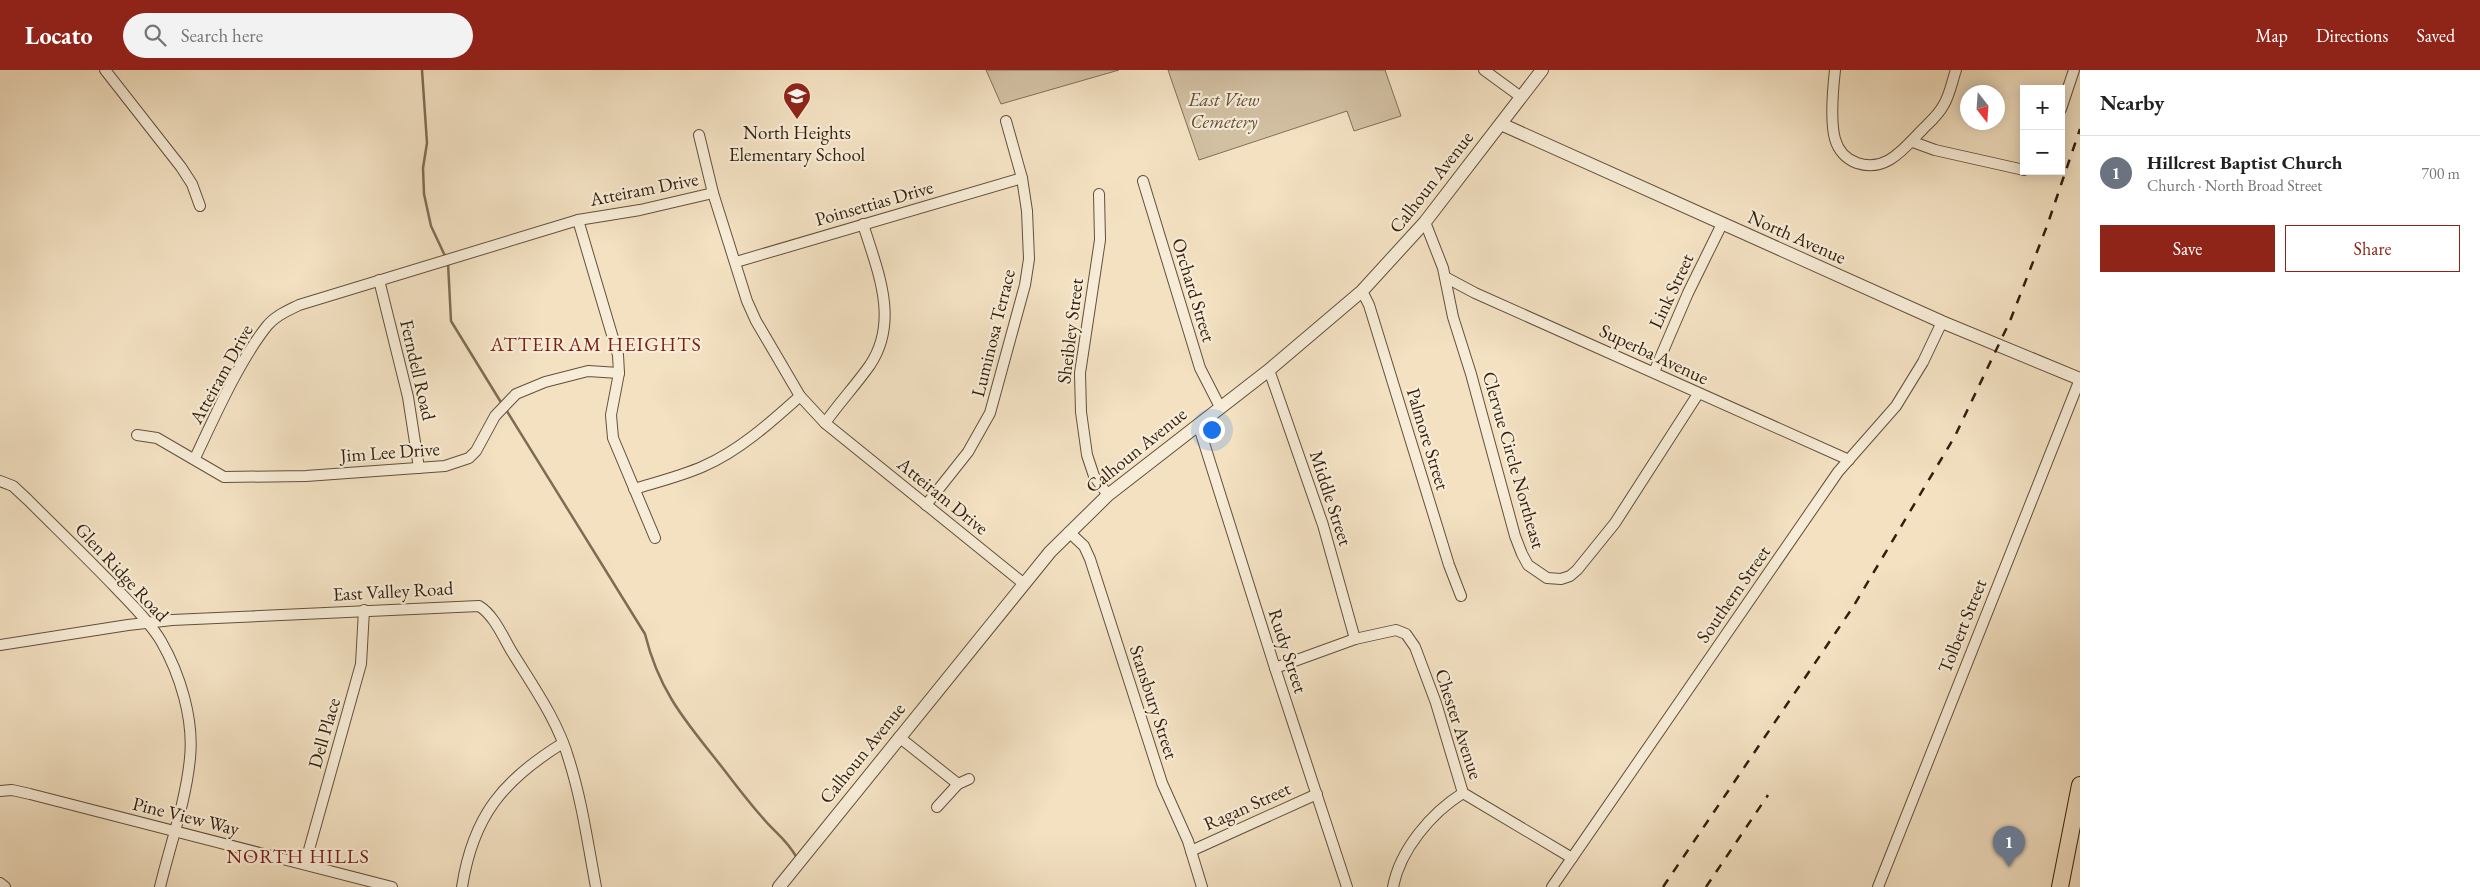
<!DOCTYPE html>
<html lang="en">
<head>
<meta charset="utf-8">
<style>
	body { margin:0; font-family:"EB Garamond",serif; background:#f2f2f2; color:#222 }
	.controls { position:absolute; right:15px; top:15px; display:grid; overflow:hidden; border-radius:0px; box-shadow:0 2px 12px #0003 }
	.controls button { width:45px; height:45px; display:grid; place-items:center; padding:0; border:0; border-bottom:1px solid #e0e0e0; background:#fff; color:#222; font:25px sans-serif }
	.compass { position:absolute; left:1960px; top:15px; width:45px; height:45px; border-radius:50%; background:#fff; box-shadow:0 2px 12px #0003; rotate:163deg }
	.you { position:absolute; left:1211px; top:359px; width:18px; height:18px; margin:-12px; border:4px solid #fff; border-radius:50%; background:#1a73e8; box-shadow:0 0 0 8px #1a73e833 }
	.badge { display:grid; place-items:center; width:32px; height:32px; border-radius:50%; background:#8f2418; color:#fff; font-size:16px; font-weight:700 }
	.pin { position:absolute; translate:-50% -41px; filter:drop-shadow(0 1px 2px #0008) }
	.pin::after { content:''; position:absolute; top:26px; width:18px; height:15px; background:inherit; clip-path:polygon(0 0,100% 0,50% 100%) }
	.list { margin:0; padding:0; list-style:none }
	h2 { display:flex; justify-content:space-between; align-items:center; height:65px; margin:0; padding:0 20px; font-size:21px }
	h2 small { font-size:16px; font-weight:400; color:#767676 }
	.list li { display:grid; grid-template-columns:32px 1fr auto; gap:15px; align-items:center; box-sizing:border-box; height:75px; padding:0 20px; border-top:1px solid #e0e0e0 }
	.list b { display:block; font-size:19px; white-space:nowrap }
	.list p { margin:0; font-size:16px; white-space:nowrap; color:#767676 }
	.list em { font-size:16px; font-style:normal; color:#767676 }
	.actions { display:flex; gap:10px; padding:15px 20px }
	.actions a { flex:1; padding:11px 0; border:1px solid #8f2418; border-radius:0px; text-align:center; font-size:18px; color:#8f2418 }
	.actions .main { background:#8f2418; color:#fff }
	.icon { flex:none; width:28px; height:28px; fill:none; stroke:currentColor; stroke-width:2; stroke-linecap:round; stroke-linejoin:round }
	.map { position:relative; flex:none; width:2080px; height:817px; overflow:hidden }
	header { display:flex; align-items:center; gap:30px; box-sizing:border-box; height:70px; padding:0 25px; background:#8f2418; color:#fff }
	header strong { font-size:24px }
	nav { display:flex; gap:28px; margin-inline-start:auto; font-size:18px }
	.search { width:350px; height:45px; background:#f2f2f2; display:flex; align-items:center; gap:12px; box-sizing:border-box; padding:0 18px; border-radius:28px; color:#767676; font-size:19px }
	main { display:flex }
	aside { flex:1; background:#fff }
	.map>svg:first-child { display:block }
	.green { fill:#d2c0a3; stroke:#827058 }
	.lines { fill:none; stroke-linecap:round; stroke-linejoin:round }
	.stream { stroke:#7f6c55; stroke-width:2.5 }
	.minor-casing { stroke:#63503b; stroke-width:12 }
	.tertiary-casing { stroke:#63503b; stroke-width:14 }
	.primary-casing { stroke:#331f0e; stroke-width:18 }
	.minor { stroke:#f7ecd7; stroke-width:10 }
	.tertiary { stroke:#f7ecd7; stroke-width:12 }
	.primary { stroke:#f3e1c2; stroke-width:16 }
	.rail { stroke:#331f0e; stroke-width:2.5; stroke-dasharray:9 9; stroke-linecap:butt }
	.labels { text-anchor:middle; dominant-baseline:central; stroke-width:4.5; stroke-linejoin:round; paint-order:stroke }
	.park-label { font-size:19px; font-style:italic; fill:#634f3b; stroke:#f7ecd7 }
	.poi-label { font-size:19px; fill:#331f0e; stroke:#f7ecd7 }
	.street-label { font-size:19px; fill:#331f0e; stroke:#f7ecd7 }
	.neighbourhood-label { font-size:20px; letter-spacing:1px; fill:#7a1f14; stroke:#f7ecd7 }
</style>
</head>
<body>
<header>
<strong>Locato</strong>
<div class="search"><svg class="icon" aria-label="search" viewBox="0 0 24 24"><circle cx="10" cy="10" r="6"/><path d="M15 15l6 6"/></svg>Search here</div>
<nav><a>Map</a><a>Directions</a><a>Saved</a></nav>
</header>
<main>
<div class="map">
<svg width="2080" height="817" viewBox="0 0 2080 817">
	<rect width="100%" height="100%" fill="#f3e1c2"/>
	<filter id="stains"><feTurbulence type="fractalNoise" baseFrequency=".004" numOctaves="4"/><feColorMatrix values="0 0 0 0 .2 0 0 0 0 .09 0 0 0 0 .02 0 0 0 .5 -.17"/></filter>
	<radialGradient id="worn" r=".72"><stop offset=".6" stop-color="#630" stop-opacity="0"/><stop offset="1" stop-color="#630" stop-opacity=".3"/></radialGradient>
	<!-- green -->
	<g class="green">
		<path d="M986,0H1119L1001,34Z"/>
		<path d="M1168,0H1385L1401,46L1354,61L1347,41L1199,90Z"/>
	</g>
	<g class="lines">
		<!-- stream -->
		<g class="stream">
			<path d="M422,0L427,73L423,98L424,124L431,156L446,188"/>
			<path d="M448,193L451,251L502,334"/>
			<path d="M505,338L645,564C658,617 681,646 714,687C730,707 745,728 762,747C775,763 786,768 797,788"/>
		</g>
		<!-- minor casing -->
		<g class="minor-casing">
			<g id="minor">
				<path d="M105,0L181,97L192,114L200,136"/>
				<path d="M1484,0L1521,27"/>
				<path d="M1835,0C1833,18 1830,51 1835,69C1838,80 1846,89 1857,93C1887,103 1905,77 1923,59C1931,51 1938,45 1943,36C1950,25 1952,11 1956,0"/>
				<path d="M2061,39L2074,0"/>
				<path d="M699,65L713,123L747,231L756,251L800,326L825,353L1023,513"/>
				<path d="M1913,72L1935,80L2024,100"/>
				<path d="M1143,111L1200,298L1220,337"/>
				<path d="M1099,124L1100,170L1080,303L1081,342L1087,385L1094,406L1108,425"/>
				<path d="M578,150L618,285L619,303L611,345L613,368L655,468"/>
				<path d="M1425,152L1443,198L1453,247L1471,304L1515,466L1522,484L1528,495L1547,508L1561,509L1570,506L1577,500L1615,453L1698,324"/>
				<path d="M736,192L1022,108"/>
				<path d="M1445,207L1475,223L1849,390"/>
				<path d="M379,210L408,327L419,398"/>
				<path d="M1362,221L1369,235L1449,495L1461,526"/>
				<path d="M1269,300L1323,455L1355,569"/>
				<path d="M1654,302L1688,223L1722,154"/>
				<path d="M825,353C839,333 856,315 870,295C900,250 877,200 863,154"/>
				<path d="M1198,354L1275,598L1347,817"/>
				<path d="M137,365L157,368L224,407L306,406L445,396L469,388L476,381L495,346L516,324L545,312L588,301L619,303"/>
				<path d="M195,388C214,348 239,291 267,256C275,246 287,241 299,235L578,150L640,140L713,123"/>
				<path d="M0,411L13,416L28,430C57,459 86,487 114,516C130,533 149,551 161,571C180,604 194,649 190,688C186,731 170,775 160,817"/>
				<path d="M634,419C657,412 682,406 704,396C739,381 771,352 800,326"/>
				<path d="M926,435L968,382L990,343L1025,215L1029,189L1027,141L1022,108L1006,51"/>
				<path d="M1069,462L1084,476L1090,489L1162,713L1188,771L1202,817"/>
				<path d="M0,575L128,555L172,550L479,536C494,545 503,567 512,582C533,616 558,651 569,690C582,731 588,775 596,817"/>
				<path d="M1275,598L1355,569L1396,560L1406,564L1415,577L1436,633L1463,723L1572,788"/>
				<path d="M899,667L958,714"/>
				<path d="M0,721L12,720L30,724L392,817"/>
				<path d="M937,737L958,714L969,709"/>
				<path d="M1191,781L1317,724"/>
				<path d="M305,794L361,594L364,540"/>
				<path d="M0,813L5,817"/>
				<path d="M462,817C473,746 503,710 563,673"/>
				<path d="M1393,817C1400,780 1431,743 1463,723"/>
				<path d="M1552,817L1838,402L1896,336L1923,292L1942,252"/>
				<path d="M1878,817L2080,309"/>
			</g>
		</g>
		<!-- tertiary casing -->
		<g class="tertiary-casing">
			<g id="tertiary">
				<path d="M1501,54L1942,252L2080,309"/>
				<path d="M779,817L1050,482L1108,425L1269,300L1362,221L1425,152L1542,0"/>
			</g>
		</g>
		<!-- primary casing -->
		<g class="primary-casing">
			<path id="primary" d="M2060,817L2080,715"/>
		</g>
		<!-- minor -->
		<use href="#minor" class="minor"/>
		<!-- tertiary -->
		<use href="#tertiary" class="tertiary"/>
		<!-- primary -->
		<use href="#primary" class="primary"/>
		<!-- rail -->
		<g class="rail">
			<path d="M1663,817L1853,537L1955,366L2010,251L2047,156L2080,59"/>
			<path d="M1706,817L1768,725"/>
		</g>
	</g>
	<!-- icons -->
	<defs>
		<g id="school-pin" transform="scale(1.4375)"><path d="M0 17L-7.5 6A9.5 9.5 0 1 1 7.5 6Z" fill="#8f2418" stroke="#f7ecd7"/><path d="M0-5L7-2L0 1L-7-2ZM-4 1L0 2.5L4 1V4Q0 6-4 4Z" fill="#fff"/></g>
	</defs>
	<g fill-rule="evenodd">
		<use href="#school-pin" x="797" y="26"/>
	</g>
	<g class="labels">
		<!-- park labels -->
		<g class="park-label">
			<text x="1224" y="29">East View<tspan x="1224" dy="22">Cemetery</tspan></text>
		</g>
		<!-- poi labels -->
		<g class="poi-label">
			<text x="797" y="62">North Heights<tspan x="797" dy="22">Elementary School</tspan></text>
		</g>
		<!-- street labels -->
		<g class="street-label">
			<text transform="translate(1431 112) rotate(-52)">Calhoun Avenue</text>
			<text transform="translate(644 119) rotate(-11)">Atteiram Drive</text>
			<text transform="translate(874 133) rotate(-16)">Poinsettias Drive</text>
			<text transform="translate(1797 167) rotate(24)">North Avenue</text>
			<text transform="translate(1194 220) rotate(73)">Orchard Street</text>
			<text transform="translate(1671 221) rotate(-65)">Link Street</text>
			<text transform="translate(1070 261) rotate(-83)">Sheibley Street</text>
			<text transform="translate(993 263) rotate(-76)">Luminosa Terrace</text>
			<text transform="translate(1654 284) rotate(25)">Superba Avenue</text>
			<text transform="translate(418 300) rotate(77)">Ferndell Road</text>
			<text transform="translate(221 304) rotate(-61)">Atteiram Drive</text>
			<text transform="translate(1428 369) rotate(73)">Palmore Street</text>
			<text transform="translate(1136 380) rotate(-39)">Calhoun Avenue</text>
			<text transform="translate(390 382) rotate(-4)">Jim Lee Drive</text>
			<text transform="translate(1514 390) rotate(74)">Clervue Circle Northeast</text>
			<text transform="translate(943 426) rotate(39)">Atteiram Drive</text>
			<text transform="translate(1331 428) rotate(72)">Middle Street</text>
			<text transform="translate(122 502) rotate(47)">Glen Ridge Road</text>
			<text transform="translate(393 521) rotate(-3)">East Valley Road</text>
			<text transform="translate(1733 524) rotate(-55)">Southern Street</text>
			<text transform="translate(1962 556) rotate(-68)">Tolbert Street</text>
			<text transform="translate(1288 581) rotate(72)">Rudy Street</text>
			<text transform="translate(1154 632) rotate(72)">Stansbury Street</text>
			<text transform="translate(1459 654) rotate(72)">Chester Avenue</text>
			<text transform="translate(324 663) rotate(-74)">Dell Place</text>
			<text transform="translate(862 683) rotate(-51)">Calhoun Avenue</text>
			<text transform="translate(1247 736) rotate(-24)">Ragan Street</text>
			<text transform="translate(186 746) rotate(14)">Pine View Way</text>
		</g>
		<!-- neighbourhood labels -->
		<g class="neighbourhood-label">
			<text x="596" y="274">ATTEIRAM HEIGHTS</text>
			<text x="298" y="786">NORTH HILLS</text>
		</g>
	</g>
	<rect width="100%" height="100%" filter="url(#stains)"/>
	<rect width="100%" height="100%" fill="url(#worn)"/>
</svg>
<div class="controls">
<button>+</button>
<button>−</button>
</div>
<svg class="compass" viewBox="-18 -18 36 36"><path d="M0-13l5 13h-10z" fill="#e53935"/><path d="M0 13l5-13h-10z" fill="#767676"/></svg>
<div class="you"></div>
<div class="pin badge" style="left:2009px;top:797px;background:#6b7280">1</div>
</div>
<aside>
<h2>Nearby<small></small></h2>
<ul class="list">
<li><span class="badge" style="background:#6b7280">1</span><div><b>Hillcrest Baptist Church</b><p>Church · North Broad Street</p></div><em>700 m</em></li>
</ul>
<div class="actions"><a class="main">Save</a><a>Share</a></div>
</aside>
</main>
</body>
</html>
